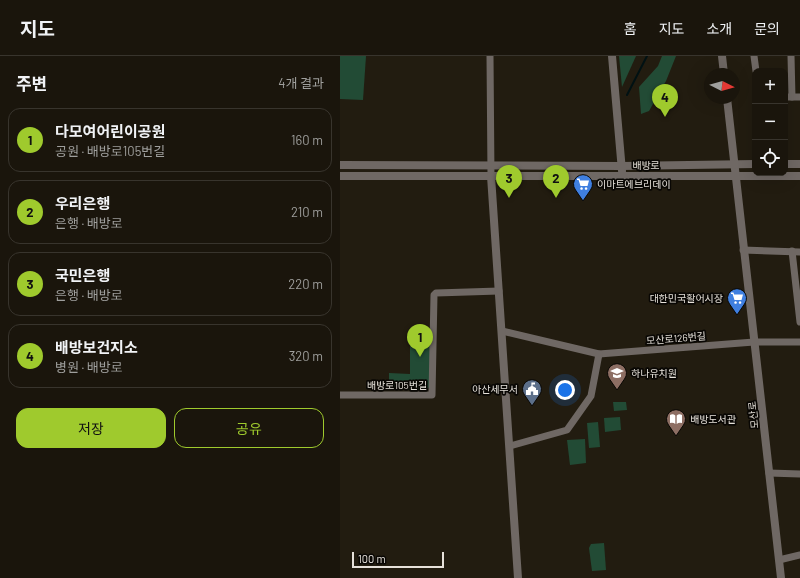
<!DOCTYPE html>
<html lang="ko">
<head>
<meta charset="utf-8">
<style>
	body { margin:0; font-family:Barlow,"Noto Sans KR",sans-serif; background:#231e15; color:#f1f3f6 }
	.controls { position:absolute; right:12px; top:12px; display:grid; overflow:hidden; border-radius:8px; box-shadow:0 4px 16px #0002 }
	.controls button { width:36px; height:36px; display:grid; place-items:center; padding:0; border:0; border-bottom:1px solid #38342d; background:#1a150c; color:#f1f3f6; font:20px sans-serif }
	.compass { position:absolute; left:364px; top:12px; width:36px; height:36px; border-radius:50%; background:#1a150c; box-shadow:0 4px 16px #0002; rotate:96deg }
	.scale { position:absolute; left:12px; bottom:10px; width:92px; box-sizing:border-box; padding-left:4px; border:2px solid #e6e1da; border-top:0; font-size:11px; line-height:14px; white-space:nowrap; color:#e6e1da; -webkit-text-stroke:3px #090704; paint-order:stroke }
	.you { position:absolute; left:225px; top:334px; width:14px; height:14px; margin:-10px; border:3px solid #fff; border-radius:50%; background:#1a73e8; box-shadow:0 0 0 6px #1a73e833 }
	.badge { display:grid; place-items:center; width:26px; height:26px; border-radius:50%; background:#9fca2d; color:#111; font-size:13px; font-weight:700 }
	.pin { position:absolute; translate:-50% -33px; filter:drop-shadow(0 1px 2px #0008) }
	.pin::after { content:''; position:absolute; top:21px; width:14px; height:12px; background:inherit; clip-path:polygon(0 0,100% 0,50% 100%) }
	.list { margin:0; padding:0; list-style:none }
	h2 { display:flex; justify-content:space-between; align-items:center; height:52px; margin:0; padding:0 16px; font-size:17px }
	h2 small { font-size:13px; font-weight:400; color:#9f9f9d }
	.list li { display:grid; grid-template-columns:26px 1fr auto; gap:12px; align-items:center; box-sizing:border-box; height:64px; margin:0 8px 8px; padding:0 8px; border:1px solid #38342d; border-radius:12px }
	.list b { display:block; font-size:15px; white-space:nowrap }
	.list p { margin:0; font-size:13px; white-space:nowrap; color:#9f9f9d }
	.list em { font-size:13px; font-style:normal; color:#9f9f9d }
	.actions { display:flex; gap:8px; padding:12px 16px }
	.actions a { flex:1; padding:9px 0; border:1px solid #9fca2d; border-radius:12px; text-align:center; font-size:14px; color:#9fca2d }
	.actions .main { background:#9fca2d; color:#111 }
	.icon { flex:none; width:22px; height:22px; fill:none; stroke:currentColor; stroke-width:2; stroke-linecap:round; stroke-linejoin:round }
	.map { position:relative; flex:none; width:460px; height:522px; overflow:hidden }
	header { display:flex; align-items:center; gap:24px; box-sizing:border-box; height:56px; padding:0 20px; background:#1a150c; border-bottom:1px solid #38342d }
	header strong { font-size:19px }
	nav { display:flex; gap:22px; margin-inline-start:auto; font-size:14px }
	main { display:flex }
	aside { flex:1; background:#1a150c }
	.map>svg:first-child { display:block }
	.green { fill:#224b35 }
	.lines { fill:none; stroke-linecap:round; stroke-linejoin:round }
	.stream { stroke:#001113; stroke-width:2 }
	.minor { stroke:#6f6864; stroke-width:7 }
	.tertiary { stroke:#6f6864; stroke-width:8 }
	.labels { text-anchor:middle; dominant-baseline:central; stroke-width:3.5; stroke-linejoin:round; paint-order:stroke }
	.street-label { font-size:10px; fill:#e6e1da; stroke:#090704 }
	.poi-label { font-size:10px; fill:#e6e1da; stroke:#090704; text-anchor:start }
</style>
</head>
<body>
<header>
<strong>지도</strong>
<nav><a>홈</a><a>지도</a><a>소개</a><a>문의</a></nav>
</header>
<main>
<aside>
<h2>주변<small>4개 결과</small></h2>
<ul class="list">
<li><span class="badge">1</span><div><b>다모여어린이공원</b><p>공원 · 배방로105번길</p></div><em>160 m</em></li>
<li><span class="badge">2</span><div><b>우리은행</b><p>은행 · 배방로</p></div><em>210 m</em></li>
<li><span class="badge">3</span><div><b>국민은행</b><p>은행 · 배방로</p></div><em>220 m</em></li>
<li><span class="badge">4</span><div><b>배방보건지소</b><p>병원 · 배방로</p></div><em>320 m</em></li>
</ul>
<div class="actions"><a class="main">저장</a><a>공유</a></div>
</aside>
<div class="map">
<svg width="460" height="522" viewBox="0 0 460 522">
	<rect width="100%" height="100%" fill="#221c10"/>
	<!-- green -->
	<g class="green">
		<path d="M0,0H26L23,44L0,43Z"/>
		<path d="M279,0H296L282,31Z"/>
		<path d="M322,0H336L326,25L309,55L301,58L299,31L318,10Z"/>
		<path d="M70,284L91,285L90,330L86,334L49,333V317L70,318Z"/>
		<path d="M273,346H286L287,354L274,355Z"/>
		<path d="M280,361L281,374L265,376L264,362Z"/>
		<path d="M258,366L260,391L249,392L247,367Z"/>
		<path d="M245,383L246,407L230,409L227,384Z"/>
		<path d="M264,487L266,514L252,515L249,492L251,488Z"/>
	</g>
	<g class="lines">
		<!-- stream -->
		<path class="stream" d="M287,39L307,0"/>
		<!-- minor -->
		<g class="minor">
			<path d="M150,0L151,120"/>
			<path d="M414,0L416,15"/>
			<path d="M451,0L452,41"/>
			<path d="M445,41H460"/>
			<path d="M403,194L460,196"/>
			<path d="M452,195L460,266"/>
			<path d="M162,275L259,298L414,286H460"/>
			<path d="M0,339H92L94,239L96,237L159,235"/>
			<path d="M170,390L227,374L251,340L259,298"/>
			<path d="M429,417L460,418"/>
			<path d="M439,504L460,499"/>
		</g>
		<!-- tertiary -->
		<g class="tertiary">
			<path d="M272,0L282,115"/>
			<path d="M382,0L384,18"/>
			<path d="M387,42L441,522"/>
			<path d="M445,108H460"/>
			<path d="M0,109L282,110L415,108"/>
			<path d="M0,120H460"/>
			<path d="M151,120L178,522"/>
		</g>
	</g>
	<!-- icons -->
	<defs>
		<g id="supermarket-pin" transform="scale(1)"><path d="M0 17L-7.5 6A9.5 9.5 0 1 1 7.5 6Z" fill="#3f7fe0" stroke="#090704"/><path d="M-6-5.5h2.5l.6 2H6L4.5 2H-2.5L-4.4-4H-6ZM-1.5 3.2a1.3 1.3 0 1 0 .1 0ZM3 3.2a1.3 1.3 0 1 0 .1 0Z" fill="#fff"/></g>
		<g id="school-pin" transform="scale(1)"><path d="M0 17L-7.5 6A9.5 9.5 0 1 1 7.5 6Z" fill="#8d6e63" stroke="#090704"/><path d="M0-5L7-2L0 1L-7-2ZM-4 1L0 2.5L4 1V4Q0 6-4 4Z" fill="#fff"/></g>
		<g id="civic-pin" transform="scale(1)"><path d="M0 17L-7.5 6A9.5 9.5 0 1 1 7.5 6Z" fill="#5c6f8a" stroke="#090704"/><path d="M-.6-6.5H3V-4.5H.6V-3L4-1V1h2V6H-6V1h2V-1L-.6-3ZM-1.2 2.5V6h2.4V2.5Z" fill="#fff"/></g>
		<g id="library-pin" transform="scale(1)"><path d="M0 17L-7.5 6A9.5 9.5 0 1 1 7.5 6Z" fill="#8d6e63" stroke="#090704"/><path d="M-6-4Q-3-5.5-.7-3.5V5Q-3 3-6 4ZM6-4Q3-5.5 .7-3.5V5Q3 3 6 4Z" fill="#fff"/></g>
	</defs>
	<g fill-rule="evenodd">
		<use href="#supermarket-pin" x="243" y="128"/>
		<use href="#supermarket-pin" x="397" y="242"/>
		<use href="#school-pin" x="277" y="317"/>
		<use href="#civic-pin" x="192" y="333"/>
		<use href="#library-pin" x="336" y="363"/>
	</g>
	<g class="labels">
		<!-- street labels -->
		<g class="street-label">
			<text x="306" y="109">배방로</text>
			<text transform="translate(336 282) rotate(-5)">모산로126번길</text>
			<text x="57" y="329">배방로105번길</text>
			<text transform="translate(413 359) rotate(-96)">모산로</text>
		</g>
		<!-- poi labels -->
		<g class="poi-label">
			<text x="257" y="128">이마트에브리데이</text>
			<text x="383" y="242" text-anchor="end">대한민국활어시장</text>
			<text x="291" y="317">하나유치원</text>
			<text x="178" y="333" text-anchor="end">아산세무서</text>
			<text x="350" y="363">배방도서관</text>
		</g>
	</g>
</svg>
<div class="controls">
<button>+</button>
<button>−</button>
<button><svg class="icon" aria-label="locate" viewBox="0 0 24 24"><circle cx="12" cy="12" r="6"/><path d="M12 2v4M12 18v4M2 12h4M18 12h4"/></svg></button>
</div>
<svg class="compass" viewBox="-18 -18 36 36"><path d="M0-13l5 13h-10z" fill="#e53935"/><path d="M0 13l5-13h-10z" fill="#9f9f9d"/></svg>
<div class="scale">100 m</div>
<div class="you"></div>
<div class="pin badge" style="left:80px;top:301px">1</div>
<div class="pin badge" style="left:216px;top:142px">2</div>
<div class="pin badge" style="left:169px;top:142px">3</div>
<div class="pin badge" style="left:325px;top:61px">4</div>
</div>
</main>
</body>
</html>
